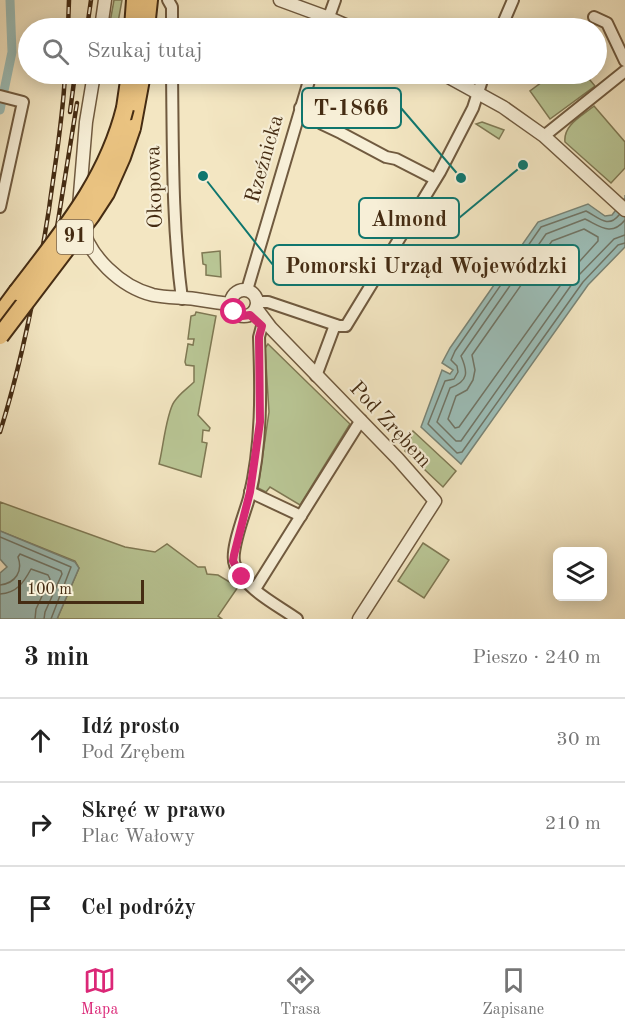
<!DOCTYPE html>
<html lang="pl">
<head>
<meta charset="utf-8">
<style>
	body { margin:0; font-family:"Old Standard TT",serif; background:#f2f2f2; color:#222 }
	.controls { position:absolute; right:18px; bottom:18px; display:grid; overflow:hidden; border-radius:9px; box-shadow:0 3px 15px #0003 }
	.controls button { width:54px; height:54px; display:grid; place-items:center; padding:0; border:0; border-bottom:2px solid #e0e0e0; background:#fff; color:#222; font:30px sans-serif }
	.scale { position:absolute; left:18px; bottom:15px; width:126px; box-sizing:border-box; padding-left:6px; border:3px solid #452c13; border-top:0; font-size:16px; line-height:21px; white-space:nowrap; color:#452c13; -webkit-text-stroke:4px #f7efd7; paint-order:stroke }
	.stop { position:absolute; width:18px; height:18px; margin:-14px; border:4px solid #db2777; border-radius:50%; background:#fff }
	.stop.end { background:#db2777; border-color:#fff; box-shadow:0 2px 6px #0008 }
	.list { margin:0; padding:0; list-style:none }
	h2 { display:flex; justify-content:space-between; align-items:center; height:78px; margin:0; padding:0 24px; font-size:26px }
	h2 small { font-size:20px; font-weight:400; color:#767676 }
	.list li { display:grid; grid-template-columns:39px 1fr auto; gap:18px; align-items:center; box-sizing:border-box; height:84px; padding:0 24px; border-top:2px solid #e0e0e0 }
	.list b { display:block; font-size:22px; white-space:nowrap }
	.list p { margin:0; font-size:20px; white-space:nowrap; color:#767676 }
	.list em { font-size:20px; font-style:normal; color:#767676 }
	.icon { flex:none; width:33px; height:33px; fill:none; stroke:currentColor; stroke-width:2; stroke-linecap:round; stroke-linejoin:round }
	.map { position:relative; flex:none; width:625px; height:619px; overflow:hidden }
	.search { position:absolute; background:#fff; box-shadow:0 3px 15px #0003; left:18px; right:18px; top:18px; height:66px; display:flex; align-items:center; gap:15px; box-sizing:border-box; padding:0 21px; border-radius:33px; color:#767676; font-size:22px }
	.sheet { height:330px; background:#fff }
	nav { display:flex; justify-content:space-around; align-items:center; box-sizing:border-box; height:84px; border-top:2px solid #e0e0e0; background:#fff; font-size:16px; color:#767676 }
	nav a { display:grid; justify-items:center; gap:3px }
	nav .on { color:#db2777 }
	.map>svg:first-child { display:block }
	.green { fill:#b9c695; stroke:#7f7954; stroke-width:1.5 }
	.water { fill:#9cbeb8; stroke:#798476; stroke-width:1.5 }
	.lines { fill:none; stroke-linecap:round; stroke-linejoin:round }
	.shore { stroke:#707566; stroke-width:1.5 }
	.canal { stroke:#9cbeb8; stroke-width:9 }
	.minor-casing { stroke:#705a3f; stroke-width:14 }
	.tertiary-casing { stroke:#705a3f; stroke-width:15 }
	.primary-casing { stroke:#452c13; stroke-width:20 }
	.minor { stroke:#f7efd7; stroke-width:10 }
	.tertiary { stroke:#f7efd7; stroke-width:12 }
	.primary { stroke:#eac381; stroke-width:16 }
	.rail-casing { stroke:#452c13; stroke-width:4.5 }
	.rail { stroke:#f7efd7; stroke-width:2; stroke-dasharray:7; stroke-linecap:butt }
	.primary-bridge-casing { stroke:#452c13; stroke-width:20; stroke-linecap:butt }
	.primary-bridge { stroke:#eac381; stroke-width:16 }
	.route { stroke:#db2777; stroke-width:8 }
	.labels { text-anchor:middle; dominant-baseline:central; stroke-width:4.5; stroke-linejoin:round; paint-order:stroke }
	.shield { fill:#f7efd7; stroke:#7a664e; stroke-width:1.5 }
	.shield-label { font-size:20px; font-weight:bold; fill:#452c13 }
	.street-label { font-size:21px; fill:#452c13; stroke:#f7efd7 }
	.leader { fill:none; stroke:#0f766e; stroke-width:2 }
	.callout-dot { fill:#0f766e; stroke:#f7efd7; stroke-width:2 }
	.callout { fill:#f7efd7; stroke:#0f766e; stroke-width:2 }
	.callout-label { font-size:22px; text-anchor:middle; font-weight:bold; fill:#452c13 }
</style>
</head>
<body>
<div class="map">
<svg width="625" height="619" viewBox="0 0 625 619">
	<rect width="100%" height="100%" fill="#f3e6c2"/>
	<filter id="stains"><feTurbulence type="fractalNoise" baseFrequency=".00333" numOctaves="4"/><feColorMatrix values="0 0 0 0 .2 0 0 0 0 .09 0 0 0 0 .02 0 0 0 .5 -.17"/></filter>
	<radialGradient id="worn" r=".72"><stop offset=".6" stop-color="#630" stop-opacity="0"/><stop offset="1" stop-color="#630" stop-opacity=".3"/></radialGradient>
	<!-- green -->
	<g class="green">
		<path d="M114,0H122L117,28H109Z"/>
		<path d="M549,74H585L595,86L550,119L530,91L550,76Z"/>
		<path d="M594,106L625,142V168L611,183L565,142C563,125 582,116 594,106Z"/>
		<path d="M482,122L504,130L499,139L476,124Z"/>
		<path d="M220,251L221,277L206,275V265L203,264L202,253Z"/>
		<path d="M196,312L216,316L198,415L210,428L209,431L203,430L202,442L207,443L201,477L159,464C163,449 166,414 174,402C180,393 187,389 194,382V366L186,365L185,362L188,344L193,345L194,339H188L191,316L195,315Z"/>
		<path d="M268,344L350,424L300,505L270,487L266,492L258,488L269,412L265,348Z"/>
		<path d="M413,431L456,471L443,487L405,451L406,448L410,449L412,444L409,443Z"/>
		<path d="M0,502L125,547L155,552L167,544L198,567H205L207,574L218,575L238,587L218,616L222,619H57L79,568L75,561L0,531Z"/>
		<path d="M423,543L449,560L424,598L398,581Z"/>
	</g>
	<!-- water -->
	<g class="water">
		<path d="M625,195V247L588,285L461,464L421,427L442,370L450,374L453,370L442,363L450,348L538,222L588,204L605,216L612,215L625,198Z"/>
		<path d="M0,531L75,562L79,568L57,619H0V573L7,567L0,559Z"/>
	</g>
	<g class="lines">
		<!-- shore -->
		<g class="shore">
			<path d="M619,215C608,229 598,217 586,211L541,227L455,351L451,360L457,366L458,372L454,379L445,381L428,424L457,453L462,452L583,282L618,245L625,243"/>
			<path d="M625,220C611,237 600,226 585,219L546,234L461,356C468,372 469,381 450,388L437,422L456,441H461L577,277L614,239L625,235"/>
			<path d="M584,229L598,237V241L570,272L459,427L455,428L448,419L456,396L467,390L473,380L475,370L472,355L552,241Z"/>
			<path d="M0,537L71,567L51,619"/>
			<path d="M0,585C16,583 23,571 18,557L20,554L61,571L62,574L45,612L44,619"/>
			<path d="M0,594C17,593 24,582 31,569L48,575L50,579L36,609L35,619"/>
		</g>
		<!-- canal -->
		<path class="canal" d="M0,110L12,52L10,0"/>
		<!-- minor casing -->
		<g class="minor-casing">
			<g id="minor">
				<path d="M168,0L172,7V28"/>
				<path d="M594,17L607,23L625,61"/>
				<path d="M325,28L335,0"/>
				<path d="M501,28L513,0"/>
				<path d="M172,74C173,148 172,224 182,299"/>
				<path d="M0,96L23,102L0,207"/>
				<path d="M300,108L312,114L322,124L341,133L386,157L396,159L435,179"/>
				<path d="M544,136L625,71"/>
				<path d="M247,290L311,74"/>
				<path d="M258,302H268L339,326H346L440,172L473,108L484,74"/>
				<path d="M262,326L259,337C261,391 262,445 249,498C245,513 229,552 235,565C246,590 276,604 297,619"/>
				<path d="M316,376L335,325"/>
				<path d="M250,492L301,516"/>
				<path d="M255,589L361,420"/>
			</g>
		</g>
		<!-- tertiary casing -->
		<g class="tertiary-casing">
			<g id="tertiary">
				<path d="M280,0L329,18L352,28"/>
				<path d="M101,28L105,0"/>
				<path d="M443,74L503,107L544,136L625,210"/>
				<path d="M79,206L86,122L94,74"/>
				<path d="M81,223C88,256 121,287 153,295C167,298 181,297 195,299C207,301 219,303 231,304"/>
				<circle cx="244" cy="303" r="13"/>
				<path d="M256,308L271,328L398,459L435,501L359,619"/>
			</g>
		</g>
		<!-- primary casing -->
		<g class="primary-casing">
			<g id="primary">
				<path d="M133,28L135,0"/>
				<path d="M146,28L149,0"/>
				<path d="M125,108L130,74"/>
				<path d="M132,128L142,74"/>
				<path d="M0,315L17,292"/>
			</g>
		</g>
		<!-- minor -->
		<use href="#minor" class="minor"/>
		<!-- tertiary -->
		<use href="#tertiary" class="tertiary"/>
		<!-- primary -->
		<use href="#primary" class="primary"/>
		<!-- rail casing -->
		<g class="rail-casing">
			<g id="rail">
				<path d="M68,28L69,0"/>
				<path d="M87,28L91,0"/>
				<path d="M70,112L75,74"/>
				<path d="M49,277L77,103"/>
				<path d="M0,432C23,359 37,285 49,209C55,164 63,119 65,74"/>
			</g>
		</g>
		<!-- rail -->
		<use href="#rail" class="rail"/>
		<!-- primary-bridge casing -->
		<g class="primary-bridge-casing">
			<g id="primary-bridge">
				<path d="M17,292C62,233 107,181 125,108"/>
				<path d="M0,336L91,216L106,193L122,157L132,128"/>
			</g>
		</g>
		<!-- primary-bridge -->
		<use href="#primary-bridge" class="primary-bridge"/>
	</g>
	<g class="lines">
		<!-- route -->
		<path class="route" d="M234,312L242,316L250,315L262,326L259,337L260,422L250,492L234,555L233,561L242,577"/>
	</g>
	<g class="labels">
		<!-- shield labels -->
		<rect class="shield" x="57" y="220" width="36" height="34" rx="4.5"/>
		<g class="shield-label">
			<text x="75" y="237">91</text>
		</g>
		<!-- street labels -->
		<g class="street-label">
			<text transform="translate(265 159) rotate(-74)">Rzeźnicka</text>
			<text transform="translate(155 187) rotate(-92)">Okopowa</text>
			<text transform="translate(390 425) rotate(47)">Pod Zrębem</text>
		</g>
	</g>
	<!-- callouts -->
	<path class="leader" d="M461 178L401 108M523 165L459 218M203 176L273 265"/>
	<g class="callout-dot">
		<circle cx="461" cy="178" r="6"/>
		<circle cx="523" cy="165" r="6"/>
		<circle cx="203" cy="176" r="6"/>
	</g>
	<g class="callout">
		<rect x="302" y="88" width="99" height="40" rx="6"/>
		<rect x="359" y="198" width="100" height="40" rx="6"/>
		<rect x="273" y="245" width="306" height="40" rx="6"/>
	</g>
	<g class="callout-label">
		<text x="351" y="115">T-1866</text>
		<text x="409" y="226">Almond</text>
		<text x="426" y="273">Pomorski Urząd Wojewódzki</text>
	</g>
	<rect width="100%" height="100%" filter="url(#stains)"/>
	<rect width="100%" height="100%" fill="url(#worn)"/>
</svg>
<div class="controls">
<button><svg class="icon" aria-label="layers" viewBox="0 0 24 24"><path d="M12 4l9 5-9 5-9-5zM3 14l9 5 9-5"/></svg></button>
</div>
<div class="scale">100 m</div>
<div class="stop" style="left:234px;top:312px"></div>
<div class="stop end" style="left:242px;top:577px"></div>
<div class="search"><svg class="icon" aria-label="search" viewBox="0 0 24 24"><circle cx="10" cy="10" r="6"/><path d="M15 15l6 6"/></svg>Szukaj tutaj</div>
</div>
<section class="sheet">
<h2>3 min<small>Pieszo · 240 m</small></h2>
<ul class="list">
<li><svg class="icon" aria-label="ahead" viewBox="0 0 24 24"><path d="M12 20V5M6 11l6-6 6 6"/></svg><div><b>Idź prosto</b><p>Pod Zrębem</p></div><em>30 m</em></li>
<li><svg class="icon" aria-label="right" viewBox="0 0 24 24"><path d="M7 20v-9h11M14 6l5 5-5 5"/></svg><div><b>Skręć w prawo</b><p>Plac Wałowy</p></div><em>210 m</em></li>
<li><svg class="icon" aria-label="arrive" viewBox="0 0 24 24"><path d="M6 21V4h12l-3 4 3 4H6"/></svg><div><b>Cel podróży</b></div></li>
</ul>
</section>
<nav>
<a class="on"><svg class="icon" aria-label="map" viewBox="0 0 24 24"><path d="M3 6l6-2 6 2 6-2v14l-6 2-6-2-6 2zM9 4v14M15 6v14"/></svg>Mapa</a>
<a><svg class="icon" aria-label="directions" viewBox="0 0 24 24"><path d="M12 3l9 9-9 9-9-9zM9 14v-3h6M13 9l2 2-2 2"/></svg>Trasa</a>
<a><svg class="icon" aria-label="saved" viewBox="0 0 24 24"><path d="M7 4h10v16l-5-4-5 4z"/></svg>Zapisane</a>
</nav>
</body>
</html>
